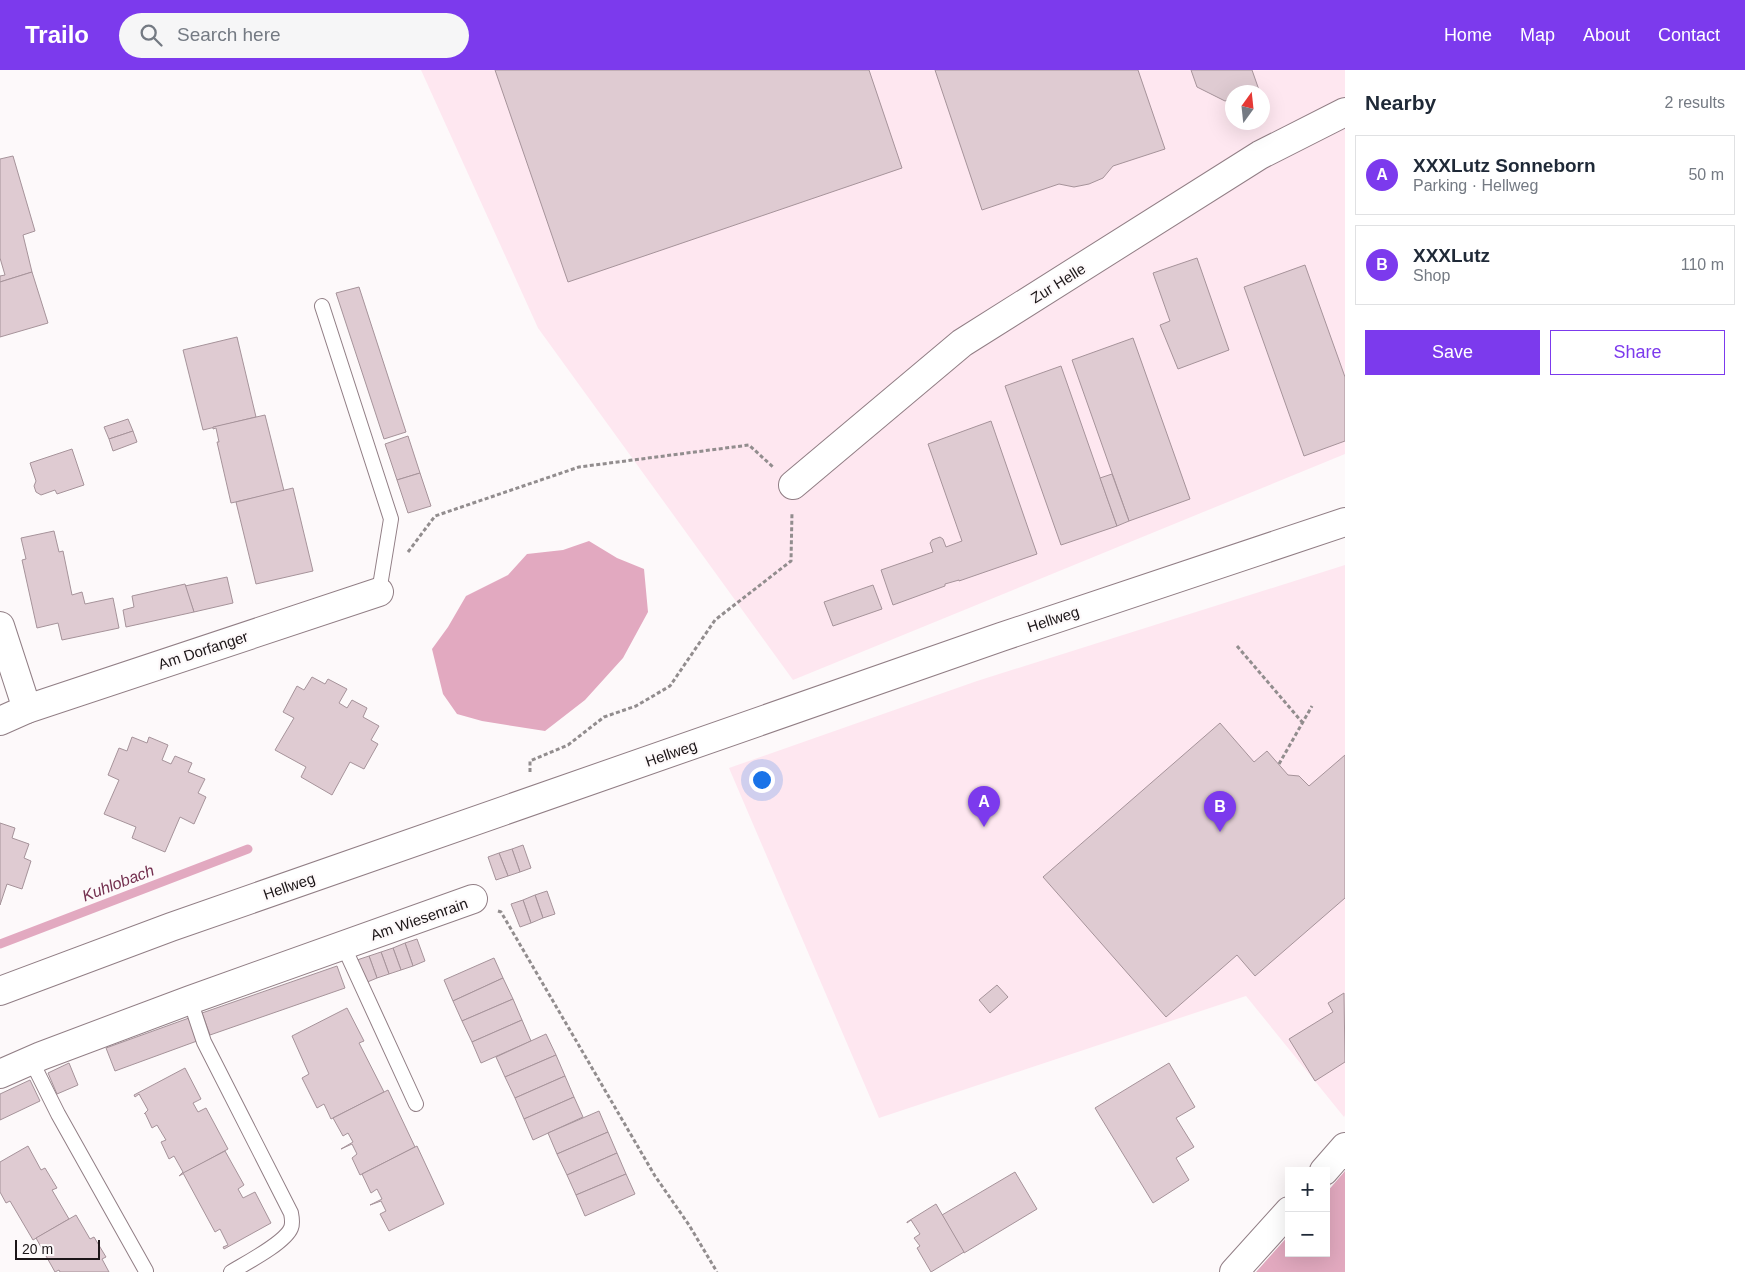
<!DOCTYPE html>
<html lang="en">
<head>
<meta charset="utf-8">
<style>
	body { margin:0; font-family:Helvetica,sans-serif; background:#f6f6f7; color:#1f2937 }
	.controls { position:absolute; right:15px; bottom:15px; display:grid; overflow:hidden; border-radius:0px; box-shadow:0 5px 20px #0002 }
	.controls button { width:45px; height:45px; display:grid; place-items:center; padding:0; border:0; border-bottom:1px solid #e0e1e3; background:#fff; color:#1f2937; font:25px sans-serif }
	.compass { position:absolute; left:1225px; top:15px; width:45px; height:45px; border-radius:50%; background:#fff; box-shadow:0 5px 20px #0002; rotate:15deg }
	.scale { position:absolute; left:15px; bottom:12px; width:85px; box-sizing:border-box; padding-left:5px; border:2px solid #1c1618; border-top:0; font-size:14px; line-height:18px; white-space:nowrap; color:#1c1618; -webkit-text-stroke:4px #fdf9fa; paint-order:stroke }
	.you { position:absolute; left:761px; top:709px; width:18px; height:18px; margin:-12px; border:4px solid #fff; border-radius:50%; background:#1a73e8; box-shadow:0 0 0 8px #1a73e833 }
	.badge { display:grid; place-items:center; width:32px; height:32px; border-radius:50%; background:#7c3aed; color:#fff; font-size:16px; font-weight:700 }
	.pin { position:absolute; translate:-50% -41px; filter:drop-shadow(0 1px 2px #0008) }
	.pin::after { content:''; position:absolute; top:26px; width:18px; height:15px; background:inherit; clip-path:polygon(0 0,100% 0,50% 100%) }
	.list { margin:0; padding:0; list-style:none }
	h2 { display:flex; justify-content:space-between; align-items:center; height:65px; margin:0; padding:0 20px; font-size:21px }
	h2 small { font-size:16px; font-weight:400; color:#747a83 }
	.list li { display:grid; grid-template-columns:32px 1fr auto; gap:15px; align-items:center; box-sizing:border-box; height:80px; margin:0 10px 10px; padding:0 10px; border:1px solid #e0e1e3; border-radius:0px }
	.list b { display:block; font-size:19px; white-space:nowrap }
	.list p { margin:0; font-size:16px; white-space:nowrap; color:#747a83 }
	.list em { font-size:16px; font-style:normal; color:#747a83 }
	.actions { display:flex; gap:10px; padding:15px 20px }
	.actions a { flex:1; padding:11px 0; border:1px solid #7c3aed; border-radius:0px; text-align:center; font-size:18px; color:#7c3aed }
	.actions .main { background:#7c3aed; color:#fff }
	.icon { flex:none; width:28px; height:28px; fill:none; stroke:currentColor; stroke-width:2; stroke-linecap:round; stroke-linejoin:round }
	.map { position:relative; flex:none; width:1345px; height:1202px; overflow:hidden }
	header { display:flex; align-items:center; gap:30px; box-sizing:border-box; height:70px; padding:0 25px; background:#7c3aed; color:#fff }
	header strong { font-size:24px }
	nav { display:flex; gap:28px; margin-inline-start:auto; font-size:18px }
	.search { width:350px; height:45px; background:#f6f6f7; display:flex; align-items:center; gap:12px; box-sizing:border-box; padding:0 18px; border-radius:28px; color:#747a83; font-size:19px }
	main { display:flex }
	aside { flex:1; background:#fff }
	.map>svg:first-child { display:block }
	.built { fill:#fee7f0; fill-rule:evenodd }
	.forest { fill:#e2a9bf }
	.water { fill:#e2a9c0 }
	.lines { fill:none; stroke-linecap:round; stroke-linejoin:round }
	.stream { stroke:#e2a9c0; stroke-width:9 }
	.building { fill:#dfcbd2; stroke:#a6939a }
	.lane-casing { stroke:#917e85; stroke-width:16 }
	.street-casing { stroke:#917e85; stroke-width:30 }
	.secondary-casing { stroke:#917e85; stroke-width:30 }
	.path { stroke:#928d8e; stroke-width:3; stroke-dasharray:4 2.5; stroke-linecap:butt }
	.lane { stroke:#fff; stroke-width:14 }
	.street { stroke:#fff; stroke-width:28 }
	.secondary { stroke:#fff; stroke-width:28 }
	.labels { text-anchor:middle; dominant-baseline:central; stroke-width:4.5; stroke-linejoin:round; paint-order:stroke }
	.street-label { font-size:15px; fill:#1c1618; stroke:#fdf9fa }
	.water-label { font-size:16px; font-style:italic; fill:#74304f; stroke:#fdf9fa }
</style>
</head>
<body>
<header>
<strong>Trailo</strong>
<div class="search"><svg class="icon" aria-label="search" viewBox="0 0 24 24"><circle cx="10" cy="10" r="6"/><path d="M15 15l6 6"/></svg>Search here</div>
<nav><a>Home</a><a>Map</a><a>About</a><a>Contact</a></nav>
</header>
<main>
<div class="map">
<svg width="1345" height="1202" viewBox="0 0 1345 1202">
	<rect width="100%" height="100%" fill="#fdf9fa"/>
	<!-- built -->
	<g class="built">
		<path d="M421,0H1345V384L793,610L538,258ZM1232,22H1262V52H1232Z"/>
		<path d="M1345,495V1045L1344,1047L1246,926L879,1048L729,698L977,611Z"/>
	</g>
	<!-- forest -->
	<path class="forest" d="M1345,1101V1202H1256L1289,1165V1183H1326V1123Z"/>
	<!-- water -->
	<path class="water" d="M589,471L617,488L644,499L648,542L623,588L585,630L545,661L482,651L457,644L443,624L432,579L448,557L466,526L508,505L527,484L563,480Z"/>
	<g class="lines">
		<!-- stream -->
		<path class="stream" d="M0,874L248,779"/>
	</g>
	<!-- building -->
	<g class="building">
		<path d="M495,0H869L902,98L568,212Z"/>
		<path d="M935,0H1138L1165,79L1113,96L1103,108L1089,114L1074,117L1059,114L982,140Z"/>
		<path d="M1191,0H1252L1259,20L1251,22H1232V29L1225,31L1197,17Z"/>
		<path d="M13,86L35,161L23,165L32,202L0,212V206L5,205L0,188V89Z"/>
		<path d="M1197,188L1229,280L1178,299L1160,255L1170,251L1153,203Z"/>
		<path d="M1305,195L1345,307V371L1304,386L1244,217Z"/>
		<path d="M32,202L48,253L0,267V212Z"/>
		<path d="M359,217L406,362L384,369L336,223Z"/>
		<path d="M237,267L256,347L203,360L183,280Z"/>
		<path d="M1133,268L1190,429L1129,451L1072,290Z"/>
		<path d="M1061,296L1117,456L1061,475L1005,316Z"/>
		<path d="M265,345L284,421L231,433L217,372H219L216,358L213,359V357Z"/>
		<path d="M128,349L133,361L109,369L104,357Z"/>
		<path d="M991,351L1037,484L959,511V510L945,514V516L893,535L881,500L933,482L930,473L932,470L940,467L943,469L946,477L962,471L928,374Z"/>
		<path d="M133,361L137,372L113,381L109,369Z"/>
		<path d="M408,366L420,403L397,410L385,374Z"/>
		<path d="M72,379L84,415L57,424L55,420L41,425L36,422L34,416L36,411L30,393Z"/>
		<path d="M420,403L431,436L408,443L397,410Z"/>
		<path d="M1112,404L1129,451L1117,456L1100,408Z"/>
		<path d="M293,418L313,501L256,514L236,432Z"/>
		<path d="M54,461L59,482L63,481L72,525L82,522L85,534L113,528L119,558L62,570L58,553L37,558L22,490L26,489L21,468Z"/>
		<path d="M227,507L233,533L194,542L185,516Z"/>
		<path d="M185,514L194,542L126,557L123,540L134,537L132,526Z"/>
		<path d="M873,515L882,539L833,556L824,532Z"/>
		<path d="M312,607L325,614L328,609L347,619L339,633L347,638L352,630L367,638L363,647L379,656L371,670L378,674L364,699L350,692L332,725L301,707L306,697L275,680L294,648L283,642L297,616L304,620Z"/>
		<path d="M1220,653L1254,692L1267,681L1288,705L1299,706L1309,716L1345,685V828L1255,906L1237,885L1166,947L1043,807Z"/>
		<path d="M132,667L147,673L149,667L168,675L162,690L171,694L175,686L192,693L188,702L205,709L198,723L206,727L194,754L180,747L165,782L132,768L136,757L104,744L119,710L108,705L119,678L127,681Z"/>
		<path d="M0,753L15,758L12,768L29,774L24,788L31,791L22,819L7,814L0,835Z"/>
		<path d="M523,775L531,798L520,802L512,779Z"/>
		<path d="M512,779L520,802L508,806L499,783Z"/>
		<path d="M499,783L508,806L496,810L488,787Z"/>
		<path d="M547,821L555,844L543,848L535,825Z"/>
		<path d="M535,825L543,848L531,853L523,830Z"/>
		<path d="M523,830L531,853L520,857L511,834Z"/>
		<path d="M417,869L425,891L413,896L405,873Z"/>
		<path d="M405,873L413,896L401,900L393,878Z"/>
		<path d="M393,878L401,900L389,904L381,882Z"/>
		<path d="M381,882L389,904L377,908L369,886Z"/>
		<path d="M369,886L377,908L365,913L357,890Z"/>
		<path d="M494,888L503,908L453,931L444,910Z"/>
		<path d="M337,896L345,918L210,965L202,943Z"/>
		<path d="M503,908L513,929L462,951L453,931Z"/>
		<path d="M997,915L1008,927L990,943L979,930Z"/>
		<path d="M1344,923L1345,992L1315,1011L1289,969L1333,942L1328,933Z"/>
		<path d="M513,929L522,950L472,972L462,951Z"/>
		<path d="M347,938L364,971L359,973L384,1022L331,1049L324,1034L317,1038L302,1008L309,1004L292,966Z"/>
		<path d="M189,948L197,971L115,1001L106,978Z"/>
		<path d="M522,950L531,971L481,993L472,972Z"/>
		<path d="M546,964L556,985L505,1007L496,987Z"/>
		<path d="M556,985L565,1006L515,1028L505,1007Z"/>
		<path d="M69,993L78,1015L57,1024L48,1003Z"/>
		<path d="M1169,993L1195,1037L1176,1048L1194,1077L1176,1088L1189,1110L1153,1133L1095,1038Z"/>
		<path d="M185,998L201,1029L193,1033L198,1042L206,1038L228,1079L179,1106L183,1102L174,1086L169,1089L161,1072L166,1070L157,1055L152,1058L145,1043L144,1044L148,1040L139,1024L135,1027L134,1025Z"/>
		<path d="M565,1006L574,1027L524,1049L515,1028Z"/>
		<path d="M30,1010L40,1031L0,1050V1024Z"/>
		<path d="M388,1020L415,1077L360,1105L352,1088L357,1084L352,1074L341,1079L353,1072L348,1063L343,1066L333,1048Z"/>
		<path d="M574,1027L583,1047L533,1070L524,1049Z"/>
		<path d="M599,1041L608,1062L557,1084L548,1063Z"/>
		<path d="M608,1062L617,1083L567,1105L557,1084Z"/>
		<path d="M28,1076L41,1100L45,1098L57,1118L52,1120L69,1149L33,1170L10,1131L6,1133L0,1122V1092Z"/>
		<path d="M417,1076L444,1134L389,1161L380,1144L386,1141L381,1131L370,1135L382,1129L377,1119L371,1123L362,1104Z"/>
		<path d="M225,1081L244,1115L238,1119L243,1128L255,1122L271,1153L224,1179L223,1177L228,1175L220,1159L215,1162L183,1103Z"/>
		<path d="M617,1083L626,1104L576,1125L567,1105Z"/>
		<path d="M1015,1102L1037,1139L964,1183L942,1145Z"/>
		<path d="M626,1104L635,1124L585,1146L576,1125Z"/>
		<path d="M936,1134L964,1182L931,1202L917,1178L920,1176L914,1168L920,1164L911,1150L907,1153V1152Z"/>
		<path d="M76,1145L90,1169L94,1167L106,1187L102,1189L109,1202H60L59,1200L55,1202L36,1168Z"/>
	</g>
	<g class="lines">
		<!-- lane casing -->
		<g class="lane-casing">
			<g id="lane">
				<path d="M322,236L391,449L379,522"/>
				<path d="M343,875L416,1034"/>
				<path d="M190,930L204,972L291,1143C292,1148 293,1153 291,1158C285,1173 246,1193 231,1202"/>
				<path d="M31,990L58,1044L146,1201"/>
			</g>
		</g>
		<!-- street casing -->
		<g class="street-casing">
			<g id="street">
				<path d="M793,415L962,273L1260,85L1345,42"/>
				<path d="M0,556L27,639"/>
				<path d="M0,651L27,639L379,522"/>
				<path d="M0,1004L41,986L190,930L473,829"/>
				<path d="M1324,1101L1345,1077"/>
				<path d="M1234,1202L1289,1141"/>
			</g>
		</g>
		<!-- secondary casing -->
		<g class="secondary-casing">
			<path id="secondary" d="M0,921L171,857L1001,567L1345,452"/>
		</g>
		<!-- path -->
		<g class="path">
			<path d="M408,482L435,446L579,397L749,375L773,397"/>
			<path d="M1237,576L1302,652"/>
			<path d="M1279,694L1312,636"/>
			<path d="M530,702V691L568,675L604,647L636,636L670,616L715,550L791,491L792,442"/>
			<path d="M498,841L501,842L655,1106L689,1155L717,1202"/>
		</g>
		<!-- lane -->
		<use href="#lane" class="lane"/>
		<!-- street -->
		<use href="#street" class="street"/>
		<!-- secondary -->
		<use href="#secondary" class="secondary"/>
	</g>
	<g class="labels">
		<!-- street labels -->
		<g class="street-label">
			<text transform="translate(1058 213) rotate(-32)">Zur Helle</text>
			<text transform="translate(1053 549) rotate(-18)">Hellweg</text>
			<text transform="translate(203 580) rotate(-18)">Am Dorfanger</text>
			<text transform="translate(671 683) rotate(-19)">Hellweg</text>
			<text transform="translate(289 816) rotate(-19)">Hellweg</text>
			<text transform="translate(419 849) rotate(-19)">Am Wiesenrain</text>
		</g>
		<!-- water labels -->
		<g class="water-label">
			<text transform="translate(118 813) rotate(-21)">Kuhlobach</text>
		</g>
	</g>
</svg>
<div class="controls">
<button>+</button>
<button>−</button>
</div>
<svg class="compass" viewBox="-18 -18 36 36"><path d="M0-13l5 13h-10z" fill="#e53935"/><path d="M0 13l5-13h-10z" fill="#747a83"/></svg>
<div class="scale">20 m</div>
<div class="you"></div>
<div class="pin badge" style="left:984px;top:757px">A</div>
<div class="pin badge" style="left:1220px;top:762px">B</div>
</div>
<aside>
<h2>Nearby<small>2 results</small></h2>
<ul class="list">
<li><span class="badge">A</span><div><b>XXXLutz Sonneborn</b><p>Parking · Hellweg</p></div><em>50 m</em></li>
<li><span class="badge">B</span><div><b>XXXLutz</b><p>Shop</p></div><em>110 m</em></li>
</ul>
<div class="actions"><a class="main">Save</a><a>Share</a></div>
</aside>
</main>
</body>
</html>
